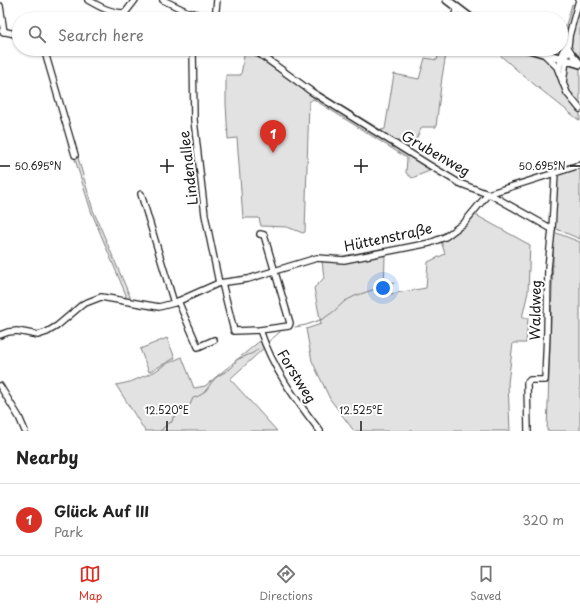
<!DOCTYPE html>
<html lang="en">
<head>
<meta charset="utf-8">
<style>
	body { margin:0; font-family:"Playpen Sans",sans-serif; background:#f6f6f6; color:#222 }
	.you { position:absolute; left:383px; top:288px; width:14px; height:14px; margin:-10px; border:3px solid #fff; border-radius:50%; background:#1a73e8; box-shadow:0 0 0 6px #1a73e833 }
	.badge { display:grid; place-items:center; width:26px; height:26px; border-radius:50%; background:#d93025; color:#fff; font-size:13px; font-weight:700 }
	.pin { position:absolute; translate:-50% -33px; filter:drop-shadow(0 1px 2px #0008) }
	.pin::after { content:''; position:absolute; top:21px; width:14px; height:12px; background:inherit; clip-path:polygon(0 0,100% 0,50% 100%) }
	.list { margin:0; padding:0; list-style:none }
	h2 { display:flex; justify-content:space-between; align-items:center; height:52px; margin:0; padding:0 16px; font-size:17px }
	h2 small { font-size:13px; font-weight:400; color:#767676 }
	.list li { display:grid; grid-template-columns:26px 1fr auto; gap:12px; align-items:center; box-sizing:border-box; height:72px; padding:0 16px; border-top:1px solid #e0e0e0 }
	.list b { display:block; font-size:15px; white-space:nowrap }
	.list p { margin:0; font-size:13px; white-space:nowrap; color:#767676 }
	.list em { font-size:13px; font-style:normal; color:#767676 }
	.icon { flex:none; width:22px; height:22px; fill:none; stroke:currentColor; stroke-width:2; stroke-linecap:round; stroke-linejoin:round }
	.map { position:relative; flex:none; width:580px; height:431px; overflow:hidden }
	.search { position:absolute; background:#fff; box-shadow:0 1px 3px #0004; left:12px; right:12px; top:12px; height:44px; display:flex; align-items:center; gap:10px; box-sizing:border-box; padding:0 14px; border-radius:22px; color:#767676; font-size:15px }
	.sheet { height:124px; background:#fff }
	nav { display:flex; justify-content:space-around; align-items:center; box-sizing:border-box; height:56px; border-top:1px solid #e0e0e0; background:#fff; font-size:11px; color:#767676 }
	nav a { display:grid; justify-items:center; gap:2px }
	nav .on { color:#d93025 }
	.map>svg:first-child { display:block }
	.green { fill:#e2e2e2; stroke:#7f7f7f }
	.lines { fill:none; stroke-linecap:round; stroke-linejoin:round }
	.stream { stroke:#7a7a7a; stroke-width:1 }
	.minor-casing { stroke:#1c1c1c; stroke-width:8 }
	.major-casing { stroke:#1c1c1c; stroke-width:10 }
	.minor { stroke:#fff; stroke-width:5.5 }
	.major { stroke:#fff; stroke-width:7 }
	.ticks { fill:none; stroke:#1c1c1c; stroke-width:1.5 }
	.labels { text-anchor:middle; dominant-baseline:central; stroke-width:4; stroke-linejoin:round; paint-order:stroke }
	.street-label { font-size:14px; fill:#1c1c1c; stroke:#fff }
	.ticks-label { font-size:10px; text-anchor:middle; fill:#1c1c1c; stroke:#fff; stroke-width:4; stroke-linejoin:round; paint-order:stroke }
</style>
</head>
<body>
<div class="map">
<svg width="580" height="431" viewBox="0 0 580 431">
	<rect width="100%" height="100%" fill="#fff"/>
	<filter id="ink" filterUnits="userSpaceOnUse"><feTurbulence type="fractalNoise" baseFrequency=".025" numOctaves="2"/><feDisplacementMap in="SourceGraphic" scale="8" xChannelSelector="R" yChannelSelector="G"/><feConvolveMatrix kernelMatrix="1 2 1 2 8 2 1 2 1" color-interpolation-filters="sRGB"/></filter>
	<g filter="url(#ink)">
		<!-- green -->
		<g class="green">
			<path d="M572,4L580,8V121L525,77L493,49H561V42Z"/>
			<path d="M150,15L151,19H88V17Z"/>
			<path d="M245,49L306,90L308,85L381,130L385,129L394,74L419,79L425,58L437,60L440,49H447L442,77L436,127H422L416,139L410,141L408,154L432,170L412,178L406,173L407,158L313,99L309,102L305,232L303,233L287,227L261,226L259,218H243L237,138L228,139L226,104V75H241Z"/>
			<path d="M77,154L93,210L131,299L125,298L126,295L91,211L74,156Z"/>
			<path d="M580,161V239L554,228L556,177L554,169Z"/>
			<path d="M474,214L530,245L528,292L522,318H528L526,343H513L508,383L510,431H354L330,399L312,361L306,329L321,324L314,288L324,278L322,261L344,262L343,256L384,248L385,254L384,295L426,288L428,262L445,254L439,235L453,229L464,218L467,224Z"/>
			<path d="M554,232L580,242V431H547Z"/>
			<path d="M167,338L175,358L149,372L140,349Z"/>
			<path d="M261,340L264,348L230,379L277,431H145L116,385L130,382L154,372L166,364L182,357L194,388L205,386Z"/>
		</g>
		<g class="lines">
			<!-- stream -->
			<g class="stream">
				<path d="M386,285L394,283"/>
				<path d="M295,327L306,325L323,319L333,312L345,301L355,296L378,288"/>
				<path d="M268,342L280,332"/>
				<path d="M183,409L189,407L193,398C209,394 207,384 218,376C227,370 232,371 236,360L253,353L258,349"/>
				<path d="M160,431L169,423L172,422L173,417L178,415"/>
			</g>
			<!-- minor casing -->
			<g class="minor-casing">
				<g id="minor">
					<path d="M88,0C100,7 111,13 125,13L135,0"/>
					<path d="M163,0L192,14"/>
					<path d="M0,6L4,32"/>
					<path d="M189,19L190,15L194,13L198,15L199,19"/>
					<path d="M215,19L217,0"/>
					<path d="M453,19L457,9"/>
					<path d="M2,31L19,35"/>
					<path d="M44,49L75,155"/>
					<path d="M193,49L194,120L205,215L219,283"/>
					<path d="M253,49L312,92L429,165L459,183L493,196L552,229"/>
					<path d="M569,49L572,54L580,63"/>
					<path d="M545,55L557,67L567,93L580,109"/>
					<path d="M559,70L562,53L569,36L579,0"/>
					<path d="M563,83L569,38"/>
					<path d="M141,194L174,303"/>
					<path d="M222,283L234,331L260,330L289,326L290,323L264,235L260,234"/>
					<path d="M178,301L198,347L214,340"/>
					<path d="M260,330C273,369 295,399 320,431"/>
					<path d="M0,335L8,332L17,331L38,335L47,332L57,326L83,304L101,297L159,307L174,303L219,283L248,279L317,258L344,260L430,243L445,237L464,223L488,194L580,165"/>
					<path d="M0,386L19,417L25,431"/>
					<path d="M528,431L527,383L530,380H545L547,331L548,268L552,229L555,173"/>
				</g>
			</g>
			<!-- major casing -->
			<g class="major-casing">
				<g id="major">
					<path d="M447,0L472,19"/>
					<path d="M529,49L580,64"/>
				</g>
			</g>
			<!-- minor -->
			<use href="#minor" class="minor"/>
			<!-- major -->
			<use href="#major" class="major"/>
		</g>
	</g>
	<!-- ticks -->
	<path class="ticks" d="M167,159V173M361,159V173M0,166H10M160,166H174M354,166H368M570,166H580M167,421V431M361,421V431"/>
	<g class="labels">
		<!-- street labels -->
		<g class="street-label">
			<text transform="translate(436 153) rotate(30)">Grubenweg</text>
			<text transform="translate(188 168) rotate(-97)">Lindenallee</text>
			<text transform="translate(388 237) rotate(-12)">Hüttenstraße</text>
			<text transform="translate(535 310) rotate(-89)">Waldweg</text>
			<text transform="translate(297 376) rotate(58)">Forstweg</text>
		</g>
	</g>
	<g class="ticks-label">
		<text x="38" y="170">50.695°N</text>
		<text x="542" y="170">50.695°N</text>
		<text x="167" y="414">12.520°E</text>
		<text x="361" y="414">12.525°E</text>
	</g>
</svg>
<div class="you"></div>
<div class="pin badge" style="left:273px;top:153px">1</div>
<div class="search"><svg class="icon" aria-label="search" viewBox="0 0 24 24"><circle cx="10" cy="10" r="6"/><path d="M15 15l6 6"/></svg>Search here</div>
</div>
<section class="sheet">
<h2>Nearby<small></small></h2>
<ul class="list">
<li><span class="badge">1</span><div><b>Glück Auf III</b><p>Park</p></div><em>320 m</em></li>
</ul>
</section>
<nav>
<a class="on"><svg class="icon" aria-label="map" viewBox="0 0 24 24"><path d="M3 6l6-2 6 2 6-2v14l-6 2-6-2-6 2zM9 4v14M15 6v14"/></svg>Map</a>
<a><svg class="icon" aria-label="directions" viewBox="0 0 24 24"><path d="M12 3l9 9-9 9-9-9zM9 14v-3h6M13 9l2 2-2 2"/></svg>Directions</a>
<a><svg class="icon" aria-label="saved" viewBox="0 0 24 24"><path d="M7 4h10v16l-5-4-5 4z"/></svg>Saved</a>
</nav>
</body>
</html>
